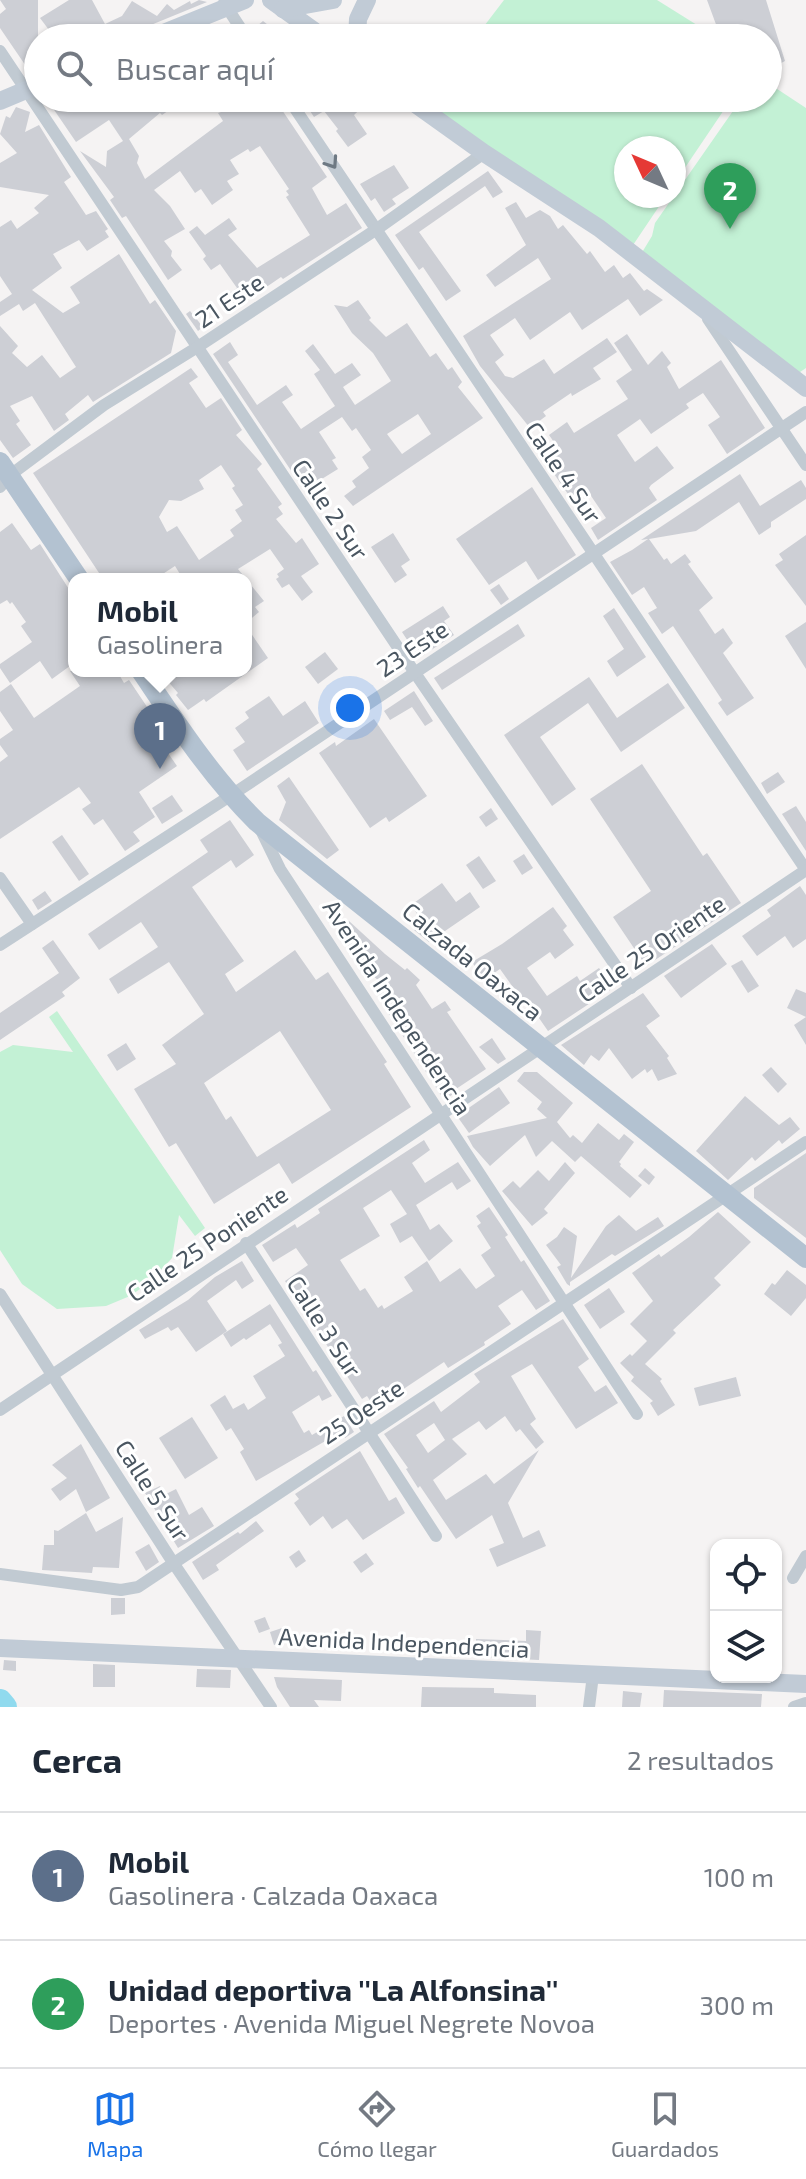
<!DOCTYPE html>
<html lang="es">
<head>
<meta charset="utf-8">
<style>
	body { margin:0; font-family:"Exo 2",sans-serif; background:#f6f6f7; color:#1f2937 }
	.controls { position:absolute; right:24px; bottom:24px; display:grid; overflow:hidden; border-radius:16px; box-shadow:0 2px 6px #0004 }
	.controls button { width:72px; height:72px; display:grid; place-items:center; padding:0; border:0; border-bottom:2px solid #e0e1e3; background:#fff; color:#1f2937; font:40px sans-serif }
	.compass { position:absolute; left:614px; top:136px; width:72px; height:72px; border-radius:50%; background:#fff; box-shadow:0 2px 6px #0004; rotate:314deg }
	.you { position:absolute; left:350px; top:708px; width:28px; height:28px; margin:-20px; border:6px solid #fff; border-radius:50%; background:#1a73e8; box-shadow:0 0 0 12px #1a73e833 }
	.badge { display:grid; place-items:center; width:52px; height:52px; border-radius:50%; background:#1a73e8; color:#fff; font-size:26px; font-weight:700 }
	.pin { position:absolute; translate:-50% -66px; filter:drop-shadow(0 2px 4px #0008) }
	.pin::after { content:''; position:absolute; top:42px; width:28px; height:24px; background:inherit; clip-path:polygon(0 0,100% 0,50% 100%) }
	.popup { position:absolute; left:68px; top:573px; width:184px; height:104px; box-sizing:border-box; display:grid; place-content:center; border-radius:16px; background:#fff; filter:drop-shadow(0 2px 6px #0005); font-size:26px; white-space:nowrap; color:#747a83 }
	.popup b { font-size:30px; color:#1f2937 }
	.popup::after { content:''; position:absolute; left:50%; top:100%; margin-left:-16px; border:16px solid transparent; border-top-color:#fff }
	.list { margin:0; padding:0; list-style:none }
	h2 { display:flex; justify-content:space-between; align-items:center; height:104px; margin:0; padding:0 32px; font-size:34px }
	h2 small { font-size:26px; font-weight:400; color:#747a83 }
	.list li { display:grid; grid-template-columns:52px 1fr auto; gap:24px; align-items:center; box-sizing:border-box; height:128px; padding:0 32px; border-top:2px solid #e0e1e3 }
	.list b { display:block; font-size:30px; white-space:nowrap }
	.list p { margin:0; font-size:26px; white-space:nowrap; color:#747a83 }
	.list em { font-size:26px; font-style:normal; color:#747a83 }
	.icon { flex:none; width:44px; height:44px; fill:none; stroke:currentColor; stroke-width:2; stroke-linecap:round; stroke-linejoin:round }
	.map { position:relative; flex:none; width:806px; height:1707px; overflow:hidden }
	.search { position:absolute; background:#fff; box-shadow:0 2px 6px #0004; left:24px; right:24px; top:24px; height:88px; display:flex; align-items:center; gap:20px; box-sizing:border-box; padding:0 28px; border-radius:44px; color:#747a83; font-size:30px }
	.sheet { height:360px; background:#fff }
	nav { display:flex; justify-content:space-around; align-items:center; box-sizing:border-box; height:112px; border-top:2px solid #e0e1e3; background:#fff; font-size:22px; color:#747a83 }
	nav a { display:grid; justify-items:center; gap:4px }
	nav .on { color:#1a73e8 }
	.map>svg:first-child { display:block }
	.green { fill:#c3f1d5 }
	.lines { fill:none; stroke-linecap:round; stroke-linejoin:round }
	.river { stroke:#90daee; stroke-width:24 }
	.building { fill:#cdcfd5; fill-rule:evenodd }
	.street { stroke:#c1cad2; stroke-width:12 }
	.secondary { stroke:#c1cbd6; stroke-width:18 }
	.primary { stroke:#b3c2d1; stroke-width:20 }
	.oneway { stroke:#6e7983 }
	.labels { text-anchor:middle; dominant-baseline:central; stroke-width:6; stroke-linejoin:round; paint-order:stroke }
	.street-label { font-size:24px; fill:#4a5661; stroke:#fff }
</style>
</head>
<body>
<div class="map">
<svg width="806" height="1707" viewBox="0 0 806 1707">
	<rect width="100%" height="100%" fill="#f5f3f3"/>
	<!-- green -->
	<g class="green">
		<path d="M504,0H657L705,30L713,38H475Z"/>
		<path d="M768,83L806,108V368L797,374L638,259L652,236L655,223L742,98H768Z"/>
		<path d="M432,98H732L674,184V148H626V196H666L627,254L427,106Z"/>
		<path d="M57,1011L205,1228L195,1236L179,1215L172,1258L150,1282L130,1296L106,1306L57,1309L22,1284L0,1250V1052L13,1045L73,1052L49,1017Z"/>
	</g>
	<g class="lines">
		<!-- river -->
		<path class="river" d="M0,1701L5,1707"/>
	</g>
	<!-- building -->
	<g class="building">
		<path d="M0,0H38V73L32,75L0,28V14L6,9Z"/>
		<path d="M69,0H92L105,24L122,16L132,1L157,16L167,4L174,10L190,1L191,4L199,0L207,2L146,27L141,31L139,38H114L112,34L104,38H55L40,18Z"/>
		<path d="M707,0H766L785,61L768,70V38H721Z"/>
		<path d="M263,21L272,28L264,37L257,26Z"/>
		<path d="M46,98H105L114,111L128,102L130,106L140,98H187L162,115L160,113L129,139L139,156L137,163L145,179L223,121L218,113L221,112L210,98H274L327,177L312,188L327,215L346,203L362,228L283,279L281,277L236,308L227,295L237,288L220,264L211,270L203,259L206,256L189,232L197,226L205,235L229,218L237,229L228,235L257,268L310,235L286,197L289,195L286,191L289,189L260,146L250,152L248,149L230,160L239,174L227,181L233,190L212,205L201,189L195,193L180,171L154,190L170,206L185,229L164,241L172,251L171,256L182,270L168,280L126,216L122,218L110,200L114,197L80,151L106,167L107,151L123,141L109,120L76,142Z"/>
		<path d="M310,98H372L354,115L367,134L348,147L336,131L338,129L324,111L314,117L304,102Z"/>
		<path d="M16,107L30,112L25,132L39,125L71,177L64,182L86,215L96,211L108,229L105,231L109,237L87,251L79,240L53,254L62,268L32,290L63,313L80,303L70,287L119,254L150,304L155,300L176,331L171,353L93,402L88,395L65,414L69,420L54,431L32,396L10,406L20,421L16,424L31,445L13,458L0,440V326L18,346L12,353L27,367L42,355L60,378L76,367L35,303L23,311L19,304L0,316V302L12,294L0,276V227L11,220L17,229L39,213L34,208L49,195L0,187V163L17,153L0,134L6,116L10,118Z"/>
		<path d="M394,165L409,188L392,199L396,204L384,212L375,198L371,201L360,184Z"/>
		<path d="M488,171L503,192L493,198L485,186L419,232L461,291L446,301L423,267L419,270L395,235Z"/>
		<path d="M516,202L526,218L540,210L550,216L558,229L563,225L587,254L590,251L605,272L614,265L623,278L630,273L644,291L647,289L663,300L640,316L628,299L582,330L570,312L530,340L515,318L490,335L504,355L495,362L505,376L513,378L544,359L554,374L607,338L617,352L593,368L601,379L572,396L571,393L543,412L546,416L530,428L480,366L463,336L551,279L538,258L495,287L486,275L526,245L505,208Z"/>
		<path d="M358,300L371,318L369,320L386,337L407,323L430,357L436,353L448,370L452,367L462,382L458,387L483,418L353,506L344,496L356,487L352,481L369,468L362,457L371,450L356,428L352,431L342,417L319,432L336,458L332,460L338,469L304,490L213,354L230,342L238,355L228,362L257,405L286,385L293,395L282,402L301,429L335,406L314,374L320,370L305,351L313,344L335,374L352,363L361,375L343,387L355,405L391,381L373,353L352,333L334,305L347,307ZM418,414L431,434L402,454L387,434Z"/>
		<path d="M190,311L203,327L198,331L186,314Z"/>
		<path d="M627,334L648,365L662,351L671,363L667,367L679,389L721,360L765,428L727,454L708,425L720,417L703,393L686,404L689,408L651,434L640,419L617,435L635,462L657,446L674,468L651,485L649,488L657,500L598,540L591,528L606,518L585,487L570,497L541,455L556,445L549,435L567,422L574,433L628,399L616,381L632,370L614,343Z"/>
		<path d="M191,368L198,377L189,383L206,408L221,398L242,430L236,435L262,464L257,469L282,504L278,507L283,514L276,519L296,543L302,538L319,564L301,576L313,592L302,601L289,584L282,588L276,579L279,577L277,574L284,569L270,549L238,569L264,601L255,607L259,612L246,623V579H183L175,566L155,579H103L33,473ZM221,465L235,486L232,488L243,505L235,510L242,521L230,530L234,536L199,560L177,526L167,532L159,517L169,500L181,501L204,489L199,480Z"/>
		<path d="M740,474L760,506L801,480L806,488V499L771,522V527L759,535L739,502L696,531L649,539L664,560L667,558L671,564L685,554L691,562L688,564L713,598L699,610L715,634L723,628L733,643L723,653L754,698L727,716L718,703L722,700L673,626L662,634L648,613L657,608L644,587L632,595L610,562L632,550L648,539L641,540Z"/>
		<path d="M532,487L576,555L538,580L526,561L489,585L456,539Z"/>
		<path d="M12,523L31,550L40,544L74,597V663L52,679L40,661L10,683L0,668V664L32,642L21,626L26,622L12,602L10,604L7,600L0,604V532Z"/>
		<path d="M393,533L410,560L401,566L407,575L395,583L371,547Z"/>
		<path d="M806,535V606L775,565L783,560L779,554Z"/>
		<path d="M499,584L509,599L501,605L490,590Z"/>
		<path d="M443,606L450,617L444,621L454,635L419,658L402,632Z"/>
		<path d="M614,608L646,657L617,677L607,661L624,649L603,616Z"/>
		<path d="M806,622V669L785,636Z"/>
		<path d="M518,624L525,636L442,690L434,678Z"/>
		<path d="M246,626L268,658L206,702L204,699L188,710L176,695L178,693L159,671H246Z"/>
		<path d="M325,652L338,669L318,684L305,667Z"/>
		<path d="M70,671H117L124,683L129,680L168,738L161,743L177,766L139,792L155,817L133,832L140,841L125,851L103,819L94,825L82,809L91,803L79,787L0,839V762L8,756L0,745V739L13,730L0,711V692L11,684L34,718L80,686Z"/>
		<path d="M589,677L617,718L668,683L685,708L621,752L588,703L540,737L576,789L552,806L504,735Z"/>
		<path d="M414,691L433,721L425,726L412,707L390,720L384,711Z"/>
		<path d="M269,696L283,716L305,701L319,723L247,771L233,750L245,742L235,728L249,718L245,712Z"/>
		<path d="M374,719L427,796L389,822L386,817L370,828L319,753L335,742L336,746Z"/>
		<path d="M642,764L703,856L707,853L741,903L646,966L613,917L651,891L590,799Z"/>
		<path d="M778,772L785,782L767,794L761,783Z"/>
		<path d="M289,777L339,850L327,859L279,820L286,802L277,786Z"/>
		<path d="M172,795L183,811L162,824L152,808Z"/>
		<path d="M796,806L806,822V851L782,814Z"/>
		<path d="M491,808L498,819L486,827L479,817Z"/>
		<path d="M230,820L254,855L236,868L231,860L192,887L244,961L225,974L236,992L295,950L316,980L328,972L387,1062L384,1064L411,1107L292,1184L279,1163L214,1204L176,1143L169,1147L134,1089L176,1064L162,1045L204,1014L169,962L118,994L109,979L158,947L141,922L99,950L88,934L208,852L200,840ZM280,1031L331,1110L257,1157L231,1116L226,1120L204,1083Z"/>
		<path d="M62,835L89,874L79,881L52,842Z"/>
		<path d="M524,854L533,868L522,875L513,861Z"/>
		<path d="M479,856L496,881L483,889L466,865Z"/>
		<path d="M442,883L456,902L470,892L480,907L429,942L414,930L424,924L411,905Z"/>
		<path d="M800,886L806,895V939L793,948L785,936L757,956L742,936L771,916L767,910Z"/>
		<path d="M45,891L52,901L38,910L32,900Z"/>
		<path d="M553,907L567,926L563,930L574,945L555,959L550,952L527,968L547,996L577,976L580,981L599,968L613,988L548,1031L525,998L522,1000L500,969L484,980L472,962L502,944Z"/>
		<path d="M349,921L385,954L405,970L407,968L420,980L416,985L432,1009L445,1001L451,1010L447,1012L486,1069L453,1091L455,1093L444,1100L385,1008L387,1006L373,988L380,982L359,963L362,960L336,935Z"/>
		<path d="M53,940L80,978L62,992L65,996L0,1040V1013L59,973L42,948Z"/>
		<path d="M712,944L727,964L681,998L664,976Z"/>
		<path d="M742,960L759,986L748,993L731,966Z"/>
		<path d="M796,989L806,993V1045L794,1025L806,1017L787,1008Z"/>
		<path d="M643,993L660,1016L646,1026L669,1056L667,1058L677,1074L658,1081L652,1069L647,1073L645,1069L632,1079L609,1048L599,1061L591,1055L584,1065L561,1045Z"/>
		<path d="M492,1038L506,1059L498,1064L479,1047Z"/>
		<path d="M126,1043L136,1059L117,1071L107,1055Z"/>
		<path d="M771,1067L787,1084L778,1093L762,1075Z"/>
		<path d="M524,1072H537L573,1103L557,1122L570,1138L573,1135L582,1143L598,1123L619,1140L624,1134L634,1142L619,1162L621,1164L620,1166L642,1185L630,1198L581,1156L575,1162L552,1141L536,1157L525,1135L490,1166L473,1147L467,1136L547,1118L537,1109L542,1102L517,1081Z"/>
		<path d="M499,1087L510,1103L469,1133L457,1116Z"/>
		<path d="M745,1096L779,1125L790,1117L800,1129L782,1144L779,1140L755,1161L752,1157L728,1180L696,1151Z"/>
		<path d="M424,1140L430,1150L412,1163L425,1183L458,1162L471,1181L457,1190L452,1182L416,1205L430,1230L439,1224L453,1241L429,1261L412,1236L400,1243L390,1224L407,1214L391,1190L363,1208L380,1236L340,1260L360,1291L365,1288L378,1308L382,1305L384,1309L413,1291L404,1277L427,1261L440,1282L460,1268L476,1289L495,1276L481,1255L491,1248L477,1226L481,1223L476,1216L489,1207L508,1235L505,1237L521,1262L524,1260L550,1301L536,1310L522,1290L498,1306L511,1324L484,1342L485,1345L448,1368L444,1362L375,1408L367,1396L362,1399L285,1281L308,1265L296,1248L273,1262L262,1245L295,1224L297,1228L320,1213L318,1209Z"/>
		<path d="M806,1153V1238L754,1198V1188Z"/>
		<path d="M565,1162L575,1173L544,1209L548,1213L532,1226L502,1191L513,1181L520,1188L538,1170L549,1181Z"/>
		<path d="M645,1168L655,1177L649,1185L638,1176Z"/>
		<path d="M718,1212L751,1242L714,1278L721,1285L673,1330L676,1333L645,1364L662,1379L660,1381L675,1405L658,1416L650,1403L653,1401L631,1381L634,1377L620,1363L630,1354L632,1356L647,1341L630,1324L653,1301L632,1273L659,1254L661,1257L689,1237Z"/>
		<path d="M619,1215L636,1231L658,1217L664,1226L615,1256L612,1254L570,1282V1286L567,1284L557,1267L561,1265L546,1245L557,1237L564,1227L577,1236L571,1278L606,1226Z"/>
		<path d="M242,1261L254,1281L242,1289L236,1280L207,1301L227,1331L196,1352L178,1327L171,1331L168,1327L145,1339L139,1330L188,1300L215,1277Z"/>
		<path d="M787,1270L806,1285V1298L791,1316L764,1294L772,1283L775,1285Z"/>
		<path d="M609,1288L625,1312L600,1329L584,1305Z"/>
		<path d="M270,1304L313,1372L316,1370L332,1396L322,1401L319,1395L292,1412L304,1433L309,1430L312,1435L344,1416L354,1432L345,1438L341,1432L256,1481L240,1452L244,1449L231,1428L226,1431L210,1405L225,1395L233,1409L244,1403L248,1410L266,1398L253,1376L285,1356L278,1345L282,1343L270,1324L246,1340L244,1338L231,1347L223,1334Z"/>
		<path d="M563,1319L589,1359L578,1367L595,1392L606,1385L618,1403L576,1429L532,1364L511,1376L536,1419L530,1424L544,1442L536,1449L520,1429L516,1432L505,1416L486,1430L479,1421L452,1439L467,1454L433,1480L446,1500L486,1474L494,1484L539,1450L508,1503L523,1538L539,1530L546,1546L497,1567L489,1549L504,1543L492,1515L456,1539L420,1486L418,1488L406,1469L408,1468L384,1434L434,1401L441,1412L480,1382L474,1374ZM434,1423L445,1440L428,1453L416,1435Z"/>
		<path d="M736,1377L741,1396L699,1406L694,1388Z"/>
		<path d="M192,1417L218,1458L185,1479L159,1438Z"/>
		<path d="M81,1444L110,1498L86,1512L76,1489L60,1501L51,1489L67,1478L52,1465Z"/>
		<path d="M360,1451L389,1501L396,1497L405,1513L363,1540L347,1519L332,1529L323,1516L310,1526L294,1503L299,1499L295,1494Z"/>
		<path d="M160,1486L164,1495L176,1489L189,1515L202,1507L214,1526L178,1548L145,1493Z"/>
		<path d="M86,1513L96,1532L123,1517L119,1568L93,1567L92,1573L42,1570L44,1545H54V1530L58,1531Z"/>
		<path d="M256,1521L264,1531L216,1565L219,1570L203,1580L192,1562L238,1532L240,1534Z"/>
		<path d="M149,1544L159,1562L146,1571L135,1552Z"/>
		<path d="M299,1550L306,1561L296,1568L289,1557Z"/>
		<path d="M366,1553L374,1564L361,1573L353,1562Z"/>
		<path d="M111,1598H125V1614L111,1615Z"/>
		<path d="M265,1617L270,1629L259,1633L254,1621Z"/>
		<path d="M285,1627L289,1641L274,1645L270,1632Z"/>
		<path d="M526,1630L541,1631L539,1660L476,1657V1639L526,1641Z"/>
		<path d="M4,1660L16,1661V1671L3,1670Z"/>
		<path d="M93,1664L115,1665V1687H93Z"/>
		<path d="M197,1669L231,1670L230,1688L196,1687Z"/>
		<path d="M274,1677L342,1680L341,1701L314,1700L319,1707H290L277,1687Z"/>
		<path d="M422,1687L494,1688V1693L536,1695V1707H421Z"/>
		<path d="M664,1690L762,1694L761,1707H663Z"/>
		<path d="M623,1691L642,1693L640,1707H622Z"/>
	</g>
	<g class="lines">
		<!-- street -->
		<g class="street">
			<path d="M224,3L247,38"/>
			<path d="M0,51L415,673L631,988"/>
			<path d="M288,98L806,870"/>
			<path d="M708,319L806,465"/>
			<path d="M0,487L9,476L104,405L196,348L377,229L484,153"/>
			<path d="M260,828L280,869L637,1414"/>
			<path d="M0,878L32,924"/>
			<path d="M0,945L230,796L806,412"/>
			<path d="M246,1243L436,1536"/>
			<path d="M0,1294L174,1564L271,1707"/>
			<path d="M0,1410L806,870"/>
			<path d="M0,1574L121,1590L138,1587L806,1142"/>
			<path d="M793,1578L806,1556"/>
			<path d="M589,1707L593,1675"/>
			<path d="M794,1707L806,1703"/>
		</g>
		<!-- secondary -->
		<g class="secondary">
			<path d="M271,0L324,38"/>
			<path d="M283,9L333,0"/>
			<path d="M151,38L245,0"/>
			<path d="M357,38L358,19L367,0"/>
			<path d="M407,98L484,153L599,228L806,388"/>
			<path d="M0,101L38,85"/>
			<path d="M0,1648L806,1684"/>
		</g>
		<!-- primary -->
		<g class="primary">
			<path d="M0,462L79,579"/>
			<path d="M141,671C177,724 211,777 257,822L806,1258"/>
		</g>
	</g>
	<!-- one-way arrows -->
	<defs><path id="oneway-chevron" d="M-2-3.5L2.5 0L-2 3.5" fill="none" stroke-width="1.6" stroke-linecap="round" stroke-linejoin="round" transform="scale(2)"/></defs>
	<use class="oneway" href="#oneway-chevron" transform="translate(332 163) rotate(56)"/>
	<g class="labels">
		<!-- street labels -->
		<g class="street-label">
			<text transform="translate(229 300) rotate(-34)">21 Este</text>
			<text transform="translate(564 472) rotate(56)">Calle 4 Sur</text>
			<text transform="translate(331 509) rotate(56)">Calle 2 Sur</text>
			<text transform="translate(412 648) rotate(-34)">23 Este</text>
			<text transform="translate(651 948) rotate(-34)">Calle 25 Oriente</text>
			<text transform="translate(473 961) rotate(39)">Calzada Oaxaca</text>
			<text transform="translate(398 1007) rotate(57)">Avenida Independencia</text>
			<text transform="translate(207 1243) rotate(-34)">Calle 25 Poniente</text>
			<text transform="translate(325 1326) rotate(57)">Calle 3 Sur</text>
			<text transform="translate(361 1411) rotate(-34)">25 Oeste</text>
			<text transform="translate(153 1490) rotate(57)">Calle 5 Sur</text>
			<text transform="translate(404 1642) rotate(3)">Avenida Independencia</text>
		</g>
	</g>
</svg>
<div class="controls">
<button><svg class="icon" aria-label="locate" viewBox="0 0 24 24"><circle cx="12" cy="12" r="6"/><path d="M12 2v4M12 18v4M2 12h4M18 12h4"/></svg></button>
<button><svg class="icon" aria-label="layers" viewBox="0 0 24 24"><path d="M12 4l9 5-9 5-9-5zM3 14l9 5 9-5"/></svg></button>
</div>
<svg class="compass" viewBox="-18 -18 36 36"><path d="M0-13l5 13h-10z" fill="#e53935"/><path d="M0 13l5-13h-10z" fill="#747a83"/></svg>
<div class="you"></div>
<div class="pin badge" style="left:160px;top:769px;background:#5c6f8a">1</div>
<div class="popup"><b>Mobil</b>Gasolinera</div>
<div class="pin badge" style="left:730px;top:229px;background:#2e9e5b">2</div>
<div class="search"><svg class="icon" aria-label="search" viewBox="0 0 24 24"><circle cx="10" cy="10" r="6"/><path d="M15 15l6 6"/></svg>Buscar aquí</div>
</div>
<section class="sheet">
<h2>Cerca<small>2 resultados</small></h2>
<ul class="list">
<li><span class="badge" style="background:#5c6f8a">1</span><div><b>Mobil</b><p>Gasolinera · Calzada Oaxaca</p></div><em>100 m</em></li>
<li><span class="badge" style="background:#2e9e5b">2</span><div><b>Unidad deportiva ''La Alfonsina''</b><p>Deportes · Avenida Miguel Negrete Novoa</p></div><em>300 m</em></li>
</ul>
</section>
<nav>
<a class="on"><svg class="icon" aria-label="map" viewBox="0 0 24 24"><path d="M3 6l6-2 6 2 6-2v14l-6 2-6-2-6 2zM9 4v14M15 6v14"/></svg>Mapa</a>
<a><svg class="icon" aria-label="directions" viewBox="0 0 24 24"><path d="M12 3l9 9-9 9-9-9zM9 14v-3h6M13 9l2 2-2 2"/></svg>Cómo llegar</a>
<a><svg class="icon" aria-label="saved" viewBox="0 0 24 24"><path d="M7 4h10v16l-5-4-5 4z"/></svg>Guardados</a>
</nav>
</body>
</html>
